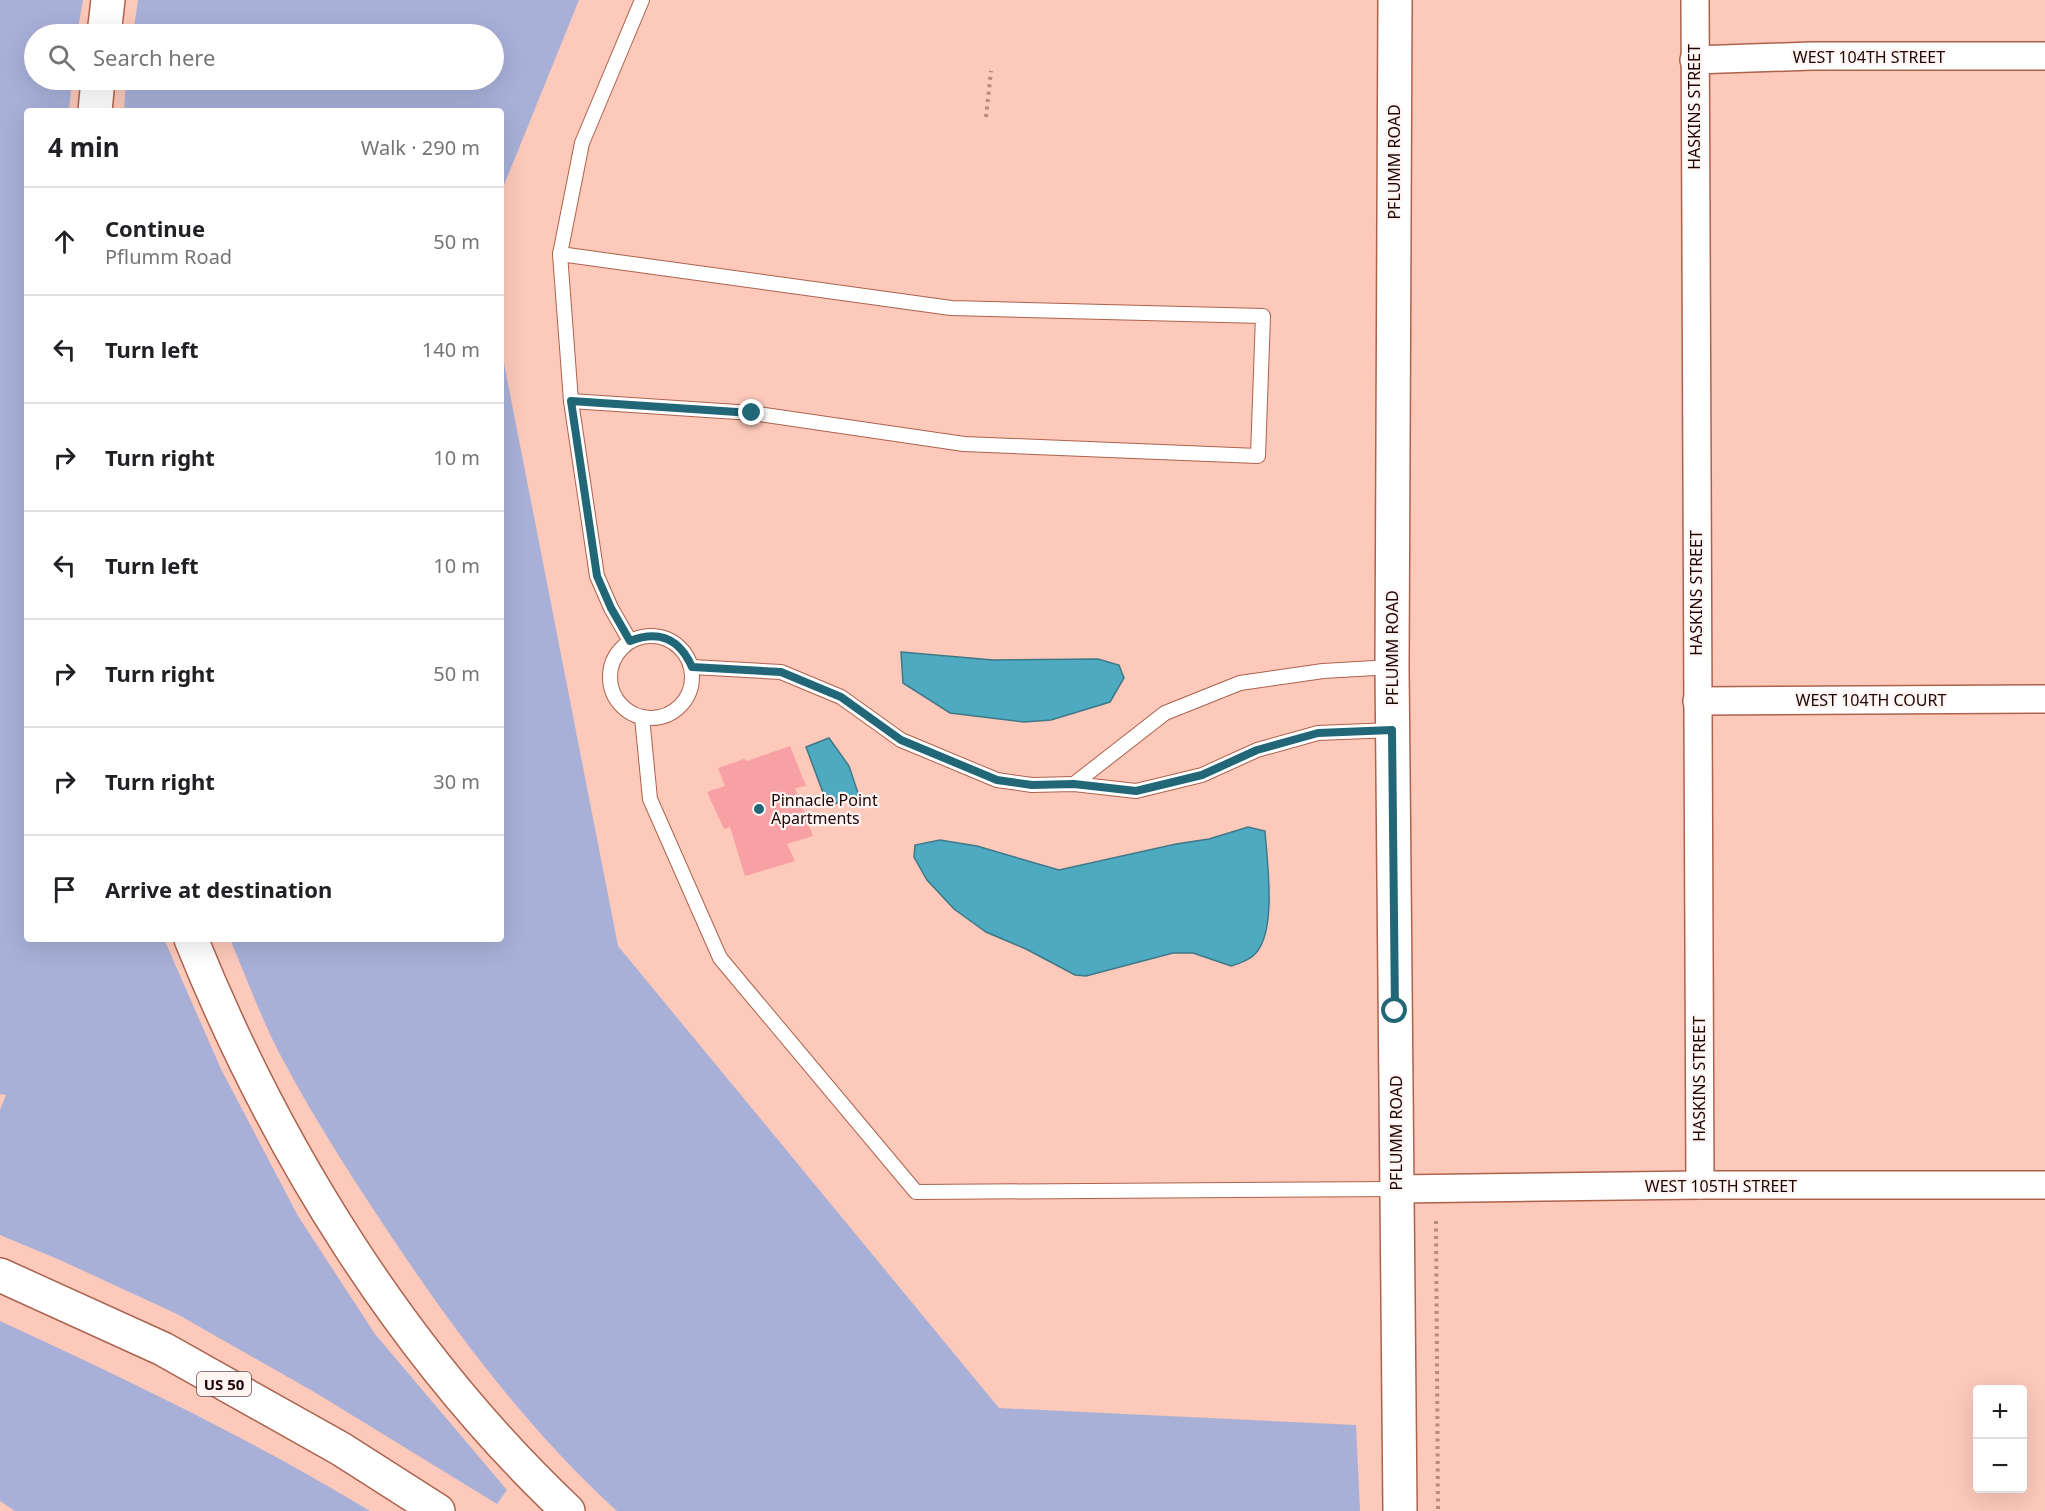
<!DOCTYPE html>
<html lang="en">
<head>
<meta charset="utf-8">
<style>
	body { margin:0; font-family:"Noto Sans",sans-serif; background:#f6f6f6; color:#202124 }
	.controls { position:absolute; right:18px; bottom:18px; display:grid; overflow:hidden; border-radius:6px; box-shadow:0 6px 24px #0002 }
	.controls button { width:54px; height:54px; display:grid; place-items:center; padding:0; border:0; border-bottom:2px solid #e0e0e0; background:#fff; color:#202124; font:30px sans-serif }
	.stop { position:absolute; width:18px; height:18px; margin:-14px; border:4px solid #226778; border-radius:50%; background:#fff }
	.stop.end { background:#226778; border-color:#fff; box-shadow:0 2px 6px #0008 }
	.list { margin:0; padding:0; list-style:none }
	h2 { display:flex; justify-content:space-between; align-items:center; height:78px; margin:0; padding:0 24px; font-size:26px }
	h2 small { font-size:20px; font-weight:400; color:#757577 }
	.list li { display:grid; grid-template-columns:39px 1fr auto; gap:18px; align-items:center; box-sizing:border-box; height:108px; padding:0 24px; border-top:2px solid #e0e0e0 }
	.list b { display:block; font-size:22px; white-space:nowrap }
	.list p { margin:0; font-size:20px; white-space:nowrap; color:#757577 }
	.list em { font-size:20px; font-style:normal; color:#757577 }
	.icon { flex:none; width:33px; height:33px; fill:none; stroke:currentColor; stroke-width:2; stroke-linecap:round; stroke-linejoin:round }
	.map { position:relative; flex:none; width:2045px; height:1511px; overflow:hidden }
	.search { position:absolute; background:#fff; box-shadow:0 6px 24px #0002; left:24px; top:24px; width:480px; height:66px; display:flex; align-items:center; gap:15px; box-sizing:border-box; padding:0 21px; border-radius:33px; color:#757577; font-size:22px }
	.panel { position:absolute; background:#fff; box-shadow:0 6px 24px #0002; left:24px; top:108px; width:480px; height:834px; border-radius:6px }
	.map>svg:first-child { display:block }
	.green { fill:#a8b0d8 }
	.water { fill:#4daac1; stroke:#3f7887; stroke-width:1.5 }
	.building { fill:#f7a1a5 }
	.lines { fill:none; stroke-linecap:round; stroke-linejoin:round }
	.lane-casing { stroke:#ad624d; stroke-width:16 }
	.street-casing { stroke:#ad624d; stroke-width:30 }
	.secondary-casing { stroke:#ad624d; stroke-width:36 }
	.highway-casing { stroke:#ad624d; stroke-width:36 }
	.path { stroke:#b68b7f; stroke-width:4; stroke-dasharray:3 4.5; stroke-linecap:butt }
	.lane { stroke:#fff; stroke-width:14 }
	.street { stroke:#fff; stroke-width:27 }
	.secondary { stroke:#fff; stroke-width:33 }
	.highway { stroke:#fff; stroke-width:33 }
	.route { stroke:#226778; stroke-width:8 }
	.poi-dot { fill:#226778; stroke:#fef5f3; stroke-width:2 }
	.labels { text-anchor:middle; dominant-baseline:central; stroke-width:4.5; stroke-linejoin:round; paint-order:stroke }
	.shield { fill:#fef5f3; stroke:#624c49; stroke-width:1.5 }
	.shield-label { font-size:15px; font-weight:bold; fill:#1f0400 }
	.street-label { font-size:16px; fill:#1f0400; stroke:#fef5f3 }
	.poi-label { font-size:16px; fill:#1f0400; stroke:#fef5f3; text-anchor:start }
</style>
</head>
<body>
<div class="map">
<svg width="2045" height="1511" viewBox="0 0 2045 1511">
	<rect width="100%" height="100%" fill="#fcc9ba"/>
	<!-- green -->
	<g class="green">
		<path d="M0,0H83L77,34H34V80H72L69,111H27V939H164L221,1069L298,1216L375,1334L507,1490L497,1504L316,1393L177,1314L60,1260L0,1235V1110L6,1095L0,1094Z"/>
		<path d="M138,0H579L504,185L501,206V111H124L126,80H494V34H133Z"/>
		<path d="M501,348L618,946L999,1408L1356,1425L1360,1511H617C532,1434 461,1340 397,1245C357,1185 317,1124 283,1060C262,1021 247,979 230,939H501Z"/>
		<path d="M0,1321C126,1379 251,1439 370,1511H15L0,1501Z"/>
	</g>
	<!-- water -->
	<g class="water">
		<path d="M901,652L993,660L1098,659L1119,665L1124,678L1110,702L1051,720L1024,722L950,713L903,683Z"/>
		<path d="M829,738L849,766L859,796L828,806L806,747Z"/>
		<path d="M1248,827L1265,831C1267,861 1277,929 1256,953C1250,960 1240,963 1231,966L1193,953H1173L1086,976L1075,975L1026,949L986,932L954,909L927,880L914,857L915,845L940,840L977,846L1059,870L1176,844L1209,839Z"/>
	</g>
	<!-- building -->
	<path class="building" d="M790,746L806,786L795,788L813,836L787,844L795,861L745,876L730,827L724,829L707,792L725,786L718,768L744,759L747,761Z"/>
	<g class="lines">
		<!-- lane casing -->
		<g class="lane-casing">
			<g id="lane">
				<path d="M560,254L951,308L1263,316L1258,456L964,444L752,413L571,401"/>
				<circle cx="651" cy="677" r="41"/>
				<path d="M630,641L611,608L597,576L571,401L560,254L582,143L642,0"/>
				<path d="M692,667L781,672L841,697L901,740L997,780L1032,785L1074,784L1136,791L1202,775L1257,750L1318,733L1392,730"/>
				<path d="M642,717L650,799L720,958L916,1192L1397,1189"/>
				<path d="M1074,784L1165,713L1240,683L1323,671L1392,667"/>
			</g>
		</g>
		<!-- street casing -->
		<g class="street-casing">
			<g id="street">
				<path d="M1695,0L1700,1185"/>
				<path d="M1694,60L1812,56H2045"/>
				<path d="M1697,701L2045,699"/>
				<path d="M1397,1189L1700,1185H2045"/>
			</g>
		</g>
		<!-- secondary casing -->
		<g class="secondary-casing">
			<path id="secondary" d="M1395,0L1392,667L1400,1511"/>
		</g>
		<!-- highway casing -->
		<g class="highway-casing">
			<g id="highway">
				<path d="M104,34L108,0"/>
				<path d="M95,111L98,80"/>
				<path d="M191,939C276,1150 402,1354 568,1511"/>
				<path d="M0,1275L163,1349L341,1449L438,1511"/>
			</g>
		</g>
		<!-- path -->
		<g class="path">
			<path d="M986,117L991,71"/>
			<path d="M1436,1221L1438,1511"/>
		</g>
		<!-- lane -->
		<use href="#lane" class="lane"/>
		<!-- street -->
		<use href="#street" class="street"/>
		<!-- secondary -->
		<use href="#secondary" class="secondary"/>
		<!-- highway -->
		<use href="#highway" class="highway"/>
	</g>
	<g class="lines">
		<!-- route -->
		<path class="route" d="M752,413L571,401L597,576L611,608L630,641C659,630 679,638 692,667L781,672L841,697L901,740L997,780L1032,785L1074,784L1136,791L1202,775L1257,750L1318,733L1392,730L1395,1011"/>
	</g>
	<!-- markers -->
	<circle class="poi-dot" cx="759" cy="809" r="6"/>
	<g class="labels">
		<!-- shield labels -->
		<rect class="shield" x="197" y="1372" width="54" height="24" rx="4.5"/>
		<g class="shield-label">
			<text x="224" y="1384">US 50</text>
		</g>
		<!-- street labels -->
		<g class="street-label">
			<text x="1869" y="57">WEST 104TH STREET</text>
			<text transform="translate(1694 107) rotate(-90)">HASKINS STREET</text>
			<text transform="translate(1394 162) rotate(-90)">PFLUMM ROAD</text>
			<text transform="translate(1696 593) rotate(-90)">HASKINS STREET</text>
			<text transform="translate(1392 648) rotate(-90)">PFLUMM ROAD</text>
			<text x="1871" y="700">WEST 104TH COURT</text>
			<text transform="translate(1699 1079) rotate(-90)">HASKINS STREET</text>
			<text transform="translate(1396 1133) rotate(-90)">PFLUMM ROAD</text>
			<text x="1721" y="1186">WEST 105TH STREET</text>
		</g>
		<!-- poi labels -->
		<g class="poi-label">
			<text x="771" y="800">Pinnacle Point<tspan x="771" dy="18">Apartments</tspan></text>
		</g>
	</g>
</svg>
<div class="controls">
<button>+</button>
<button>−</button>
</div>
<div class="stop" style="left:1395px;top:1011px"></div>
<div class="stop end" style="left:752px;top:413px"></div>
<div class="search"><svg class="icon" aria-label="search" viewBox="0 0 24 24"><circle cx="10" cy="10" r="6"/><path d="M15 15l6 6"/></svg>Search here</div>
<section class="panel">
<h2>4 min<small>Walk · 290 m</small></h2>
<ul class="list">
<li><svg class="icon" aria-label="ahead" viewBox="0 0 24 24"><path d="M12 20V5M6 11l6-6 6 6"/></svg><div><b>Continue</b><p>Pflumm Road</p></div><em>50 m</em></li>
<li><svg class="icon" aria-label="left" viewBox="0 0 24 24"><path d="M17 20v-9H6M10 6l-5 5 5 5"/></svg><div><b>Turn left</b></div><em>140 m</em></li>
<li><svg class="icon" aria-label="right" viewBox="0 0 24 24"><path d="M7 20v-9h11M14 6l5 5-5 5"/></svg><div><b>Turn right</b></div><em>10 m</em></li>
<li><svg class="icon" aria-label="left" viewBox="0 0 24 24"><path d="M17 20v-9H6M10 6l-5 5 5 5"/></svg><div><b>Turn left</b></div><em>10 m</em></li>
<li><svg class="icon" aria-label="right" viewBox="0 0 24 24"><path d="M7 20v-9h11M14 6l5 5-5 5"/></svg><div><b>Turn right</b></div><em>50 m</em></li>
<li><svg class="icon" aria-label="right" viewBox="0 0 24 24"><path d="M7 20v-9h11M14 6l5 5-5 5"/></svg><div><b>Turn right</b></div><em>30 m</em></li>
<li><svg class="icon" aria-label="arrive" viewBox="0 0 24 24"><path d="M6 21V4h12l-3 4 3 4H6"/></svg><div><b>Arrive at destination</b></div></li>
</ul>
</section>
</div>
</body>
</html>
